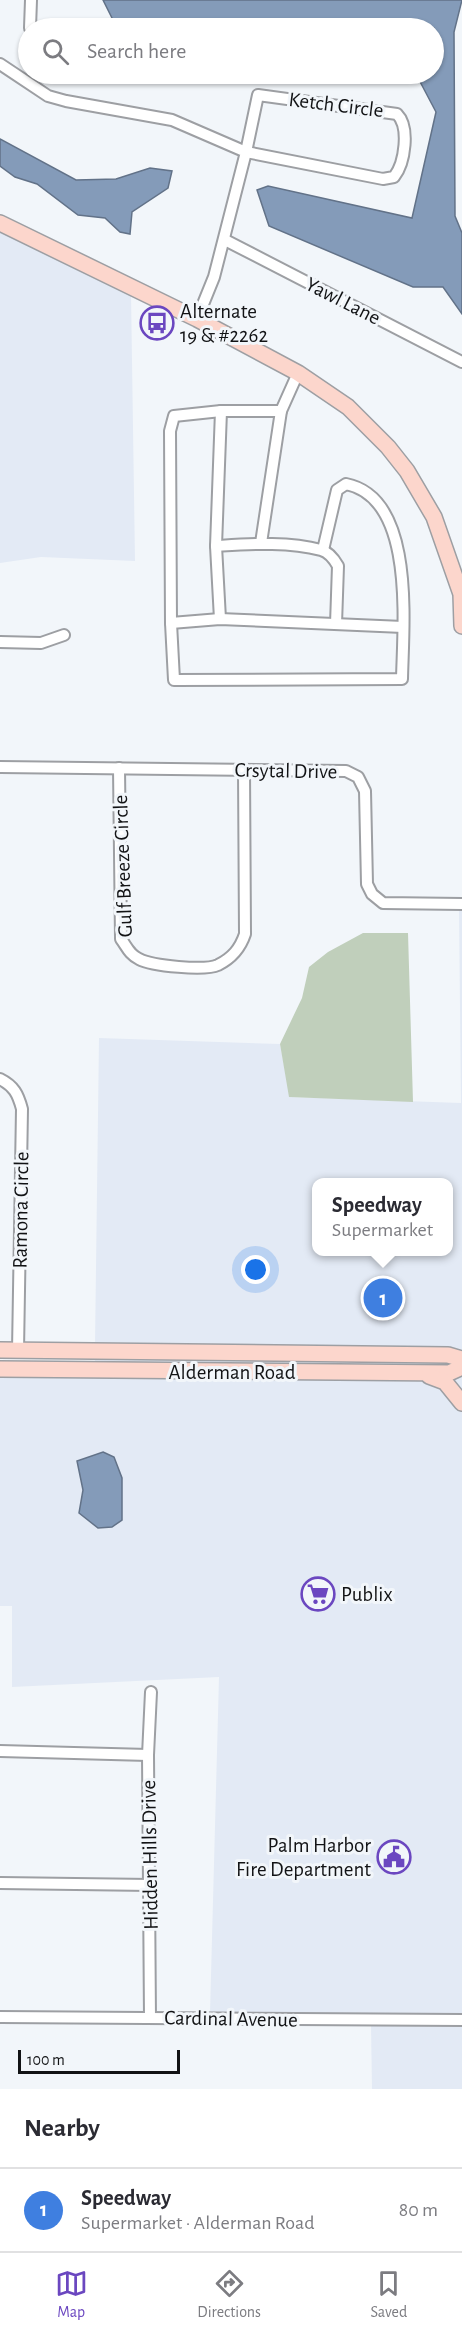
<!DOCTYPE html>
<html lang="en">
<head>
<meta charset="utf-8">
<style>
	body { margin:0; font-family:"Alegreya Sans",sans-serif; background:#f7f7f7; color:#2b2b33 }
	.scale { position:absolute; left:18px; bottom:15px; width:162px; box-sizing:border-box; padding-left:6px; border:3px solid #121315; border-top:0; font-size:16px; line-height:21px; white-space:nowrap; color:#121315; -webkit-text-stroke:4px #f2f6fa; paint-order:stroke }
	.you { position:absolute; left:256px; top:1270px; width:21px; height:21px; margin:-15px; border:4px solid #fff; border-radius:50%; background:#1a73e8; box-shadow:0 0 0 9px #1a73e833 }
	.badge { display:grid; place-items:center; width:39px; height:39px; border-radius:50%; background:#6b47c0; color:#fff; font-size:20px; font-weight:700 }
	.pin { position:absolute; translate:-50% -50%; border:3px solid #fff; box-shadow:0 2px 6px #0006 }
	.popup { position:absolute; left:312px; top:1178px; width:141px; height:78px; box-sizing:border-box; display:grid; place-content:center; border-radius:12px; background:#fff; filter:drop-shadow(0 2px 4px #0005); font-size:20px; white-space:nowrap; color:#7c7c81 }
	.popup b { font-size:22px; color:#2b2b33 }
	.popup::after { content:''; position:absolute; left:50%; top:100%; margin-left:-12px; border:12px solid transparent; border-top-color:#fff }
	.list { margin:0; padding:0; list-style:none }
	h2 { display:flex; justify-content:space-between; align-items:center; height:78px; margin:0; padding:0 24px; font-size:26px }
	h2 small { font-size:20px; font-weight:400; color:#7c7c81 }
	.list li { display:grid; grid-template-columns:39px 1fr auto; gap:18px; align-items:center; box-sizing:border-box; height:84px; padding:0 24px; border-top:2px solid #e1e1e2 }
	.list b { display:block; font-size:22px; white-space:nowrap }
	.list p { margin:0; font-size:20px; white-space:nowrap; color:#7c7c81 }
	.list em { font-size:20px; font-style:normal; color:#7c7c81 }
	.icon { flex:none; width:33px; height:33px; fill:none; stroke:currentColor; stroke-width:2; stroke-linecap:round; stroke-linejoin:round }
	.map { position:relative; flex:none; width:462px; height:2089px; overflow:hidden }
	.search { position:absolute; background:#fff; box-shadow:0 2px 4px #0004; left:18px; right:18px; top:18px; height:66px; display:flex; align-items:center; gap:15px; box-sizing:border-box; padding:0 21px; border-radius:33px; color:#7c7c81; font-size:22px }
	.sheet { height:162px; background:#fff }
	nav { display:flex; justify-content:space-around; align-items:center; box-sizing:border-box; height:84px; border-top:2px solid #e1e1e2; background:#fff; font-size:16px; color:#7c7c81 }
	nav a { display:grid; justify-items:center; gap:3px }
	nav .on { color:#6b47c0 }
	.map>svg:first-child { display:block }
	.built { fill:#e3eaf5; fill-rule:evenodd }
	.green { fill:#c0cfbb }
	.water { fill:#849bb9; stroke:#627288; stroke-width:1.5 }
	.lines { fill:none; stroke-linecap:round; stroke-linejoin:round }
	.street-casing { stroke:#9d9fa3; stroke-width:14 }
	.secondary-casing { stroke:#9d9fa3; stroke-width:18 }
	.street { stroke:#fff; stroke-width:10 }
	.secondary { stroke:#fcd6cc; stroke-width:15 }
	.labels { text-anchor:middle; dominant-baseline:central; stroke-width:6; stroke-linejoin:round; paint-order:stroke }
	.street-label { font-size:21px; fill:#121315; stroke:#f2f6fa }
	.poi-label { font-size:21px; fill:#121315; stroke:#f2f6fa; text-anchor:start }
</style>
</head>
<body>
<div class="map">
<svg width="462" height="2089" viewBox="0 0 462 2089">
	<rect width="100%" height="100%" fill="#f2f6fa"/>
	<!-- built -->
	<g class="built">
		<path d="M0,230L131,294L135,561L41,557L0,563Z"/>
		<path d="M459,910H462V1353L95,1345L99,1038L280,1044L290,1097L461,1103ZM317,1182H449V1252H317Z"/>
		<path d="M95,1357L447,1362L454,1364L448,1367L95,1364Z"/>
		<path d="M462,1373V2014L210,2013L219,1677L12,1687V1606H0V1375ZM77,1461L122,1478V1520L79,1513L83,1490Z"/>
		<path d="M371,2026H462V2089H372Z"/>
	</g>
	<!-- green -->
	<path class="green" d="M363,933H408L413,1102L289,1097L280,1044L302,998L309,967L328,952Z"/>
	<!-- water -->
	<g class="water">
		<path d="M103,0H462L454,32L455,216L462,233V314L443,287H413L269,226L257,190L268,186L412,218L436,112L416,74H434V28H117Z"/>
		<path d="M0,139L76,180L116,179L150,168L172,171L168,188L132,212L130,234L120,232L105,218L78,215L37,184L15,177L0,166Z"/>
		<path d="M103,1452L114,1457L122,1478V1520L112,1527L98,1528L79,1513L83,1490L77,1461Z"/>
	</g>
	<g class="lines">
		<!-- street casing -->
		<g class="street-casing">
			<g id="street">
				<path d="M30,28L31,0"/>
				<path d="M0,64L48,96L66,101L172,120L246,152L214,277L197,319"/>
				<path d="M258,95L397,114C410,127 405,163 394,177L383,179L246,152Z"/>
				<path d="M225,240L462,362"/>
				<path d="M281,411H221L174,416L170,431L171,623L174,680L402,679C403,625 416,498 346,484L337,490L323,550"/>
				<path d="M261,543L281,411L298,373"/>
				<path d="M216,546C250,544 288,541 321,550C329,552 334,559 338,566L336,624"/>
				<path d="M220,619L216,546L221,411"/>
				<path d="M171,623L220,619L403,627"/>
				<path d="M0,642L41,643L64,635"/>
				<path d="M0,767L346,771L358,777L365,791L367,884L372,894L383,903L462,904"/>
				<path d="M119,768L121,939C127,947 129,954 139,959C152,966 205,971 218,965C232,958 240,949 245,934L244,770"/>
				<path d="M0,1079C14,1086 18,1094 22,1109L18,1351"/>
				<path d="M0,1751L148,1755"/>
				<path d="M0,1883L151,1885"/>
				<path d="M0,2017L462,2020"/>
				<path d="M150,2018L148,1755L151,1692"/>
			</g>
		</g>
		<!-- secondary casing -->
		<g class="secondary-casing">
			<g id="secondary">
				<path d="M0,223L197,319L298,373L348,407L388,447L407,471L434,517L461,594L462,626"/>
				<path d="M0,1350L448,1355L462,1359"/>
				<path d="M0,1369L449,1373L462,1367"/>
				<path d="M429,1376L445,1382L462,1403"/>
			</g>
		</g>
		<!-- street -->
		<use href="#street" class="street"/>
		<!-- secondary -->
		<use href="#secondary" class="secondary"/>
	</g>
	<!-- icons -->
	<defs>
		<g id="bus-ring" transform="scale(1.725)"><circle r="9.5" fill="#f2f6fa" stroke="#6b47c0" stroke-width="1.5"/><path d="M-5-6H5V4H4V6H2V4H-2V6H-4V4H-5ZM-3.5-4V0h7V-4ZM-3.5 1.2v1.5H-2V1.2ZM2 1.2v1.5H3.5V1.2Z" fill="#6b47c0"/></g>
		<g id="supermarket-ring" transform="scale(1.725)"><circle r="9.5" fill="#f2f6fa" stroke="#6b47c0" stroke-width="1.5"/><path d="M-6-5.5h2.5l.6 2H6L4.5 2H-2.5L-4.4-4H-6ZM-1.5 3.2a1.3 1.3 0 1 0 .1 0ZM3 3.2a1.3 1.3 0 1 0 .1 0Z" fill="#6b47c0"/></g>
		<g id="civic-ring" transform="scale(1.725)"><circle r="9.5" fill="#f2f6fa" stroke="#6b47c0" stroke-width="1.5"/><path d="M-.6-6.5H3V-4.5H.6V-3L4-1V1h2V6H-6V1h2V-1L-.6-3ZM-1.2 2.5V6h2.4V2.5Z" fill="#6b47c0"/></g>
	</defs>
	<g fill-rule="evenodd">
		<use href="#bus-ring" x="157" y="323"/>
		<use href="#supermarket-ring" x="318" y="1594"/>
		<use href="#civic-ring" x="394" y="1857"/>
	</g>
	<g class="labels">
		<!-- street labels -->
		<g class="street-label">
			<text transform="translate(336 105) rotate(7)">Ketch Circle</text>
			<text transform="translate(343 301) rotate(27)">Yawl Lane</text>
			<text transform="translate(286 771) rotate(1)">Crsytal Drive</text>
			<text transform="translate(123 866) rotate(-92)">Gulf Breeze Circle</text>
			<text transform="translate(21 1210) rotate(-89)">Ramona Circle</text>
			<text x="232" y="1372">Alderman Road</text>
			<text transform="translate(150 1855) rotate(-91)">Hidden Hills Drive</text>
			<text transform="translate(231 2019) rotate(1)">Cardinal Avenue</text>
		</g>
		<!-- poi labels -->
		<g class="poi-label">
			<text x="180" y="311">Alternate<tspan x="180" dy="24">19 &amp; #2262</tspan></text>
			<text x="341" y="1594">Publix</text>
			<text x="371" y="1845" text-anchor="end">Palm Harbor<tspan x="371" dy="24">Fire Department</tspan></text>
		</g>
	</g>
</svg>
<div class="scale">100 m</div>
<div class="you"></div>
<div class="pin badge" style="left:383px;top:1298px;background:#3f7fe0">1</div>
<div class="popup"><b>Speedway</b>Supermarket</div>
<div class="search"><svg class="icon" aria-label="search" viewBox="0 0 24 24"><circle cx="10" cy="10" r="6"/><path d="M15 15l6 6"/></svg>Search here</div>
</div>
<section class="sheet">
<h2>Nearby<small></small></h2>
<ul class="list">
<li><span class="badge" style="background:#3f7fe0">1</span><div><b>Speedway</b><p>Supermarket · Alderman Road</p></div><em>80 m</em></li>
</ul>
</section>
<nav>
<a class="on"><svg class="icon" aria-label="map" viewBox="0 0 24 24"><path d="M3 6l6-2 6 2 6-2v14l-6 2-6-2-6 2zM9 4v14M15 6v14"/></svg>Map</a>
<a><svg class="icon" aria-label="directions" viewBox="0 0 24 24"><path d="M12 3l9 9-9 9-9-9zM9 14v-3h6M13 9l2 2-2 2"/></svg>Directions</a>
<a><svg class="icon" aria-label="saved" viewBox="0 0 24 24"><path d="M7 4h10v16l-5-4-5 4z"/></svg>Saved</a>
</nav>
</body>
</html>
